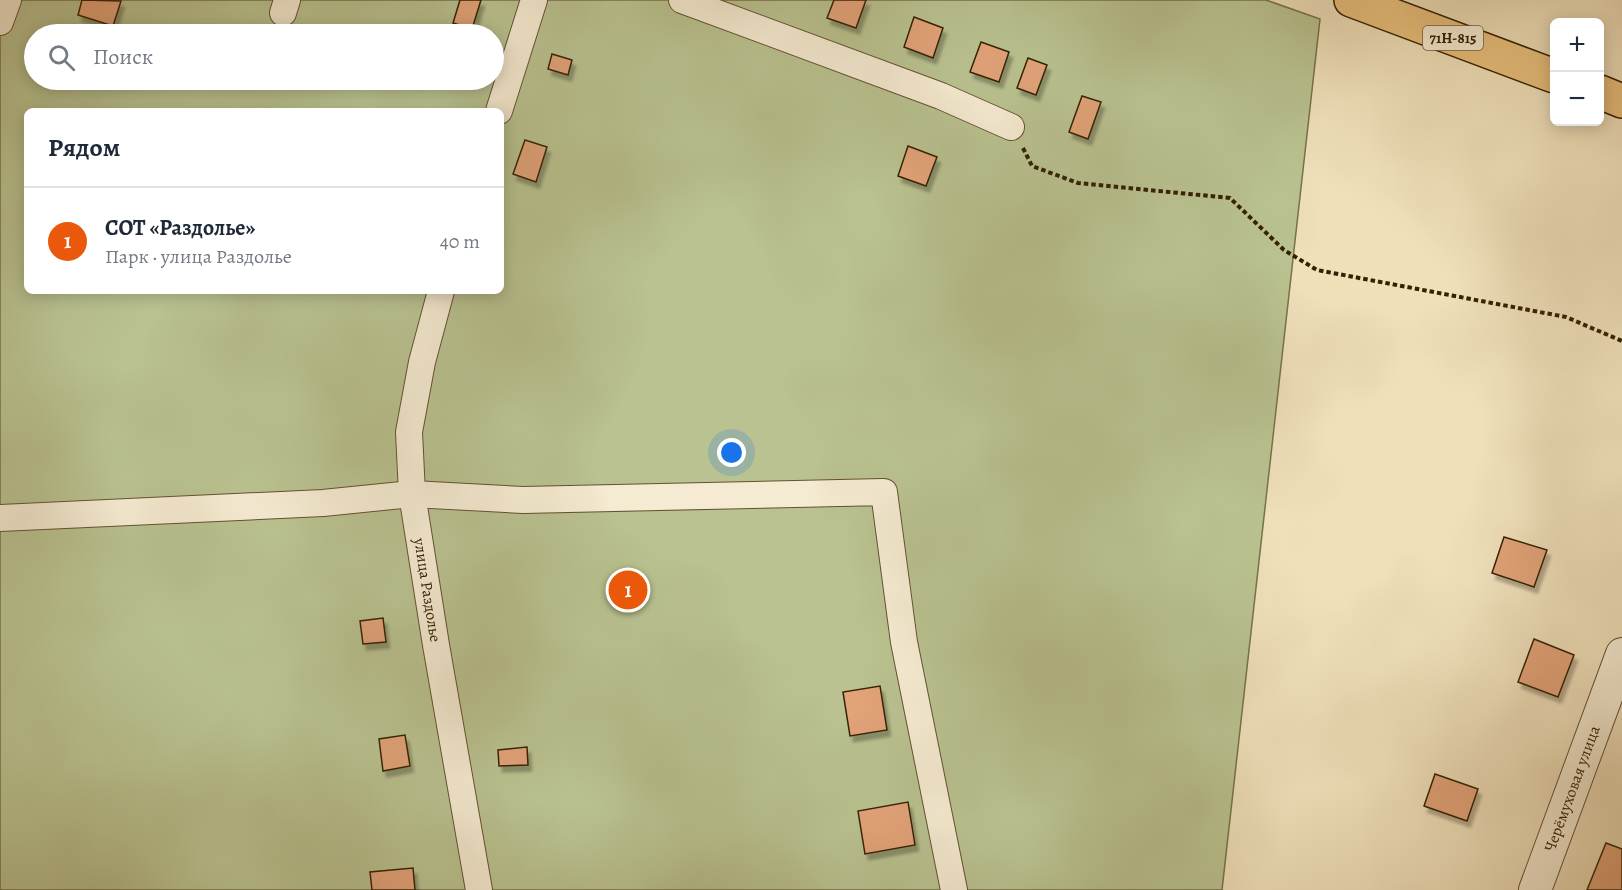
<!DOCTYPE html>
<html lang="ru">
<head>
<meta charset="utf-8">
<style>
	body { margin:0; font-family:Alegreya,serif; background:#f6f6f7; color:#1f2937 }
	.controls { position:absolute; right:18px; top:18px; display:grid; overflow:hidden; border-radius:9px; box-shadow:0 3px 15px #0003 }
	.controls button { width:54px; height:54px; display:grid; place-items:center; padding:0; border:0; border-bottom:2px solid #e0e1e3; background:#fff; color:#1f2937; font:30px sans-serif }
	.you { position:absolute; left:732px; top:453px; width:21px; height:21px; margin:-15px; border:4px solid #fff; border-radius:50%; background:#1a73e8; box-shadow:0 0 0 9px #1a73e833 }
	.badge { display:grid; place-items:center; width:39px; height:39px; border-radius:50%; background:#ea580c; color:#fff; font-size:20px; font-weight:700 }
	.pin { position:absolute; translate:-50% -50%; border:3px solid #fff; box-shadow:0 2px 6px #0006 }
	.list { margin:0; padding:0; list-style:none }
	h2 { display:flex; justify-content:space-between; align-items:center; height:78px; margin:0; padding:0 24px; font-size:26px }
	h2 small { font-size:20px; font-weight:400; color:#747a83 }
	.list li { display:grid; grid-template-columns:39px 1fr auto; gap:18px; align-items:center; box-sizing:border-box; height:108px; padding:0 24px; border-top:2px solid #e0e1e3 }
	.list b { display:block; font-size:22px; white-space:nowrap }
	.list p { margin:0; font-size:20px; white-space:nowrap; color:#747a83 }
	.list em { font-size:20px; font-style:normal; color:#747a83 }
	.icon { flex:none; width:33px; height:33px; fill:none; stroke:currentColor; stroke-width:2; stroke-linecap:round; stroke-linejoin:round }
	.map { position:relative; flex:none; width:1622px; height:890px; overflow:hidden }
	.search { position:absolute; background:#fff; box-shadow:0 3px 15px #0003; left:24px; top:24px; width:480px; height:66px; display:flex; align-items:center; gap:15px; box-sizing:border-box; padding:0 21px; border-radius:33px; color:#747a83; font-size:22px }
	.panel { position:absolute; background:#fff; box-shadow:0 3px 15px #0003; left:24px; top:108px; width:480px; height:186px; border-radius:9px }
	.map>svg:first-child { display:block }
	.green { fill:#b9c290; stroke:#76724a; stroke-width:1.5; fill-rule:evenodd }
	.building { fill:#e2a379; stroke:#342104; stroke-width:1.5; filter:url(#shadow) }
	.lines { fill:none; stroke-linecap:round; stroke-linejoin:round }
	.minor-casing { stroke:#635132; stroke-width:28 }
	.tertiary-casing { stroke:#635132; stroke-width:34 }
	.primary-casing { stroke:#342104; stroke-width:36 }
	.path { stroke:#342104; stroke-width:4; stroke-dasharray:4.5 3; stroke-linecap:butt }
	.minor { stroke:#f5ebd2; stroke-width:26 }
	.tertiary { stroke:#f5ebd2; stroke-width:32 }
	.primary { stroke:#e8c07d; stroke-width:33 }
	.labels { text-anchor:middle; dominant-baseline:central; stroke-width:4.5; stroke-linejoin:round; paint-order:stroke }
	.shield { fill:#f5ebd2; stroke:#6e5e42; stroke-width:1.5 }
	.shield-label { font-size:15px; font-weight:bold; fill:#342104 }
	.street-label { font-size:16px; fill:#342104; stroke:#f5ebd2 }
</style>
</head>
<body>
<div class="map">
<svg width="1622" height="890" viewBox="0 0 1622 890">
	<defs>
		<filter id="shadow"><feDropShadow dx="3.5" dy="6" stdDeviation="1.5" flood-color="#0004"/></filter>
	</defs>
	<rect width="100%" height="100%" fill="#efe0ba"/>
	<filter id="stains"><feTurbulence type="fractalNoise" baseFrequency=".00333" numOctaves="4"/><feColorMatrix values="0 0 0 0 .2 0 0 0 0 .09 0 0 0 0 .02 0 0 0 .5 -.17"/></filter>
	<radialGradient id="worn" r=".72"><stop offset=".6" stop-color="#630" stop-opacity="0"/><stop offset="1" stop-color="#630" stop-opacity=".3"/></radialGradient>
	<!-- green -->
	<path class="green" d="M0,0H1266L1320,19L1222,890H0ZM34,34H494V80H34ZM27,111H501V291H27Z"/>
	<!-- building -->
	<g class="building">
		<path d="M82,0L121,1L113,26L78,15Z"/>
		<path d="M460,0H481L472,29L453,23Z"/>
		<path d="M834,0H866L856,28L827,18Z"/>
		<path d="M914,17L943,28L933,58L904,47Z"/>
		<path d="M981,42L1009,52L999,82L970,72Z"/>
		<path d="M552,54L572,60L568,75L548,69Z"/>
		<path d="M1028,58L1047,65L1036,95L1017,88Z"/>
		<path d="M1082,96L1101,102L1088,139L1069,132Z"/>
		<path d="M525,140L547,147L536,182L513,174Z"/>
		<path d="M908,146L937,157L926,186L898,176Z"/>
		<path d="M1504,537L1547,550L1534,587L1492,573Z"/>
		<path d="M383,618L386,642L363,644L360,621Z"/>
		<path d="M1534,639L1574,655L1558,697L1518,682Z"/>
		<path d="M880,686L887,730L850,736L843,692Z"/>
		<path d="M405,735L410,766L383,771L379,739Z"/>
		<path d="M527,747L528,765L499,766L498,750Z"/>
		<path d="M1435,774L1478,789L1467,821L1424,806Z"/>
		<path d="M908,802L915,845L865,854L858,811Z"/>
		<path d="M1606,843L1622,849V890H1587Z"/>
		<path d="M413,868L415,890H372L370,872Z"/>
	</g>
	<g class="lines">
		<!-- minor casing -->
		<g class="minor-casing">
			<g id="minor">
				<path d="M682,0L941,96L1011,127"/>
				<path d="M283,13L287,0"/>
				<path d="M0,22L8,0"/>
				<path d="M499,111L534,0"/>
				<path id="s1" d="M441,291L422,362L409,432L412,494L436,645L479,890"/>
				<path d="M0,518L323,503L412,494L523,500L884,492L904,642L954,890"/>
			</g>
		</g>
		<!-- tertiary casing -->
		<g class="tertiary-casing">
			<g id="tertiary">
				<path id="s2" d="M1535,890L1622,654"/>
			</g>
		</g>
		<!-- primary casing -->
		<g class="primary-casing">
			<g id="primary">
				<path d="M1351,0L1554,76"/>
				<path d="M1600,92L1622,101"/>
			</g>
		</g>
		<!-- path -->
		<path class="path" d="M1023,148L1032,166L1078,183L1230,198L1284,250L1317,270L1566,317L1622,341"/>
		<!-- minor -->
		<use href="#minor" class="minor"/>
		<!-- tertiary -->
		<use href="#tertiary" class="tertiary"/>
		<!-- primary -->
		<use href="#primary" class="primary"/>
	</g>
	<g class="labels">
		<!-- shield labels -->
		<rect class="shield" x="1423" y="26" width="60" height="24" rx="4.5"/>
		<g class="shield-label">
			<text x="1453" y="38">71Н-815</text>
		</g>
		<!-- street labels -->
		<g class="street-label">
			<text stroke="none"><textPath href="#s1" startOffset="304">улица Раздолье</textPath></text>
			<text stroke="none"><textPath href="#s2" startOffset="108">Черёмуховая улица</textPath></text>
		</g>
	</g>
	<rect width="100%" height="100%" filter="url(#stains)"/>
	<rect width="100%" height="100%" fill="url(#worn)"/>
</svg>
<div class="controls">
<button>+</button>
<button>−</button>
</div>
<div class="you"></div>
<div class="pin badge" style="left:628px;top:590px">1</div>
<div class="search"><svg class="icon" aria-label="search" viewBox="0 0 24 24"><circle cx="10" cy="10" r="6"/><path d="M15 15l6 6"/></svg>Поиск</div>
<section class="panel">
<h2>Рядом<small></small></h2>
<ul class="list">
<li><span class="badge">1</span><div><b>СОТ «Раздолье»</b><p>Парк · улица Раздолье</p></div><em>40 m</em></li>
</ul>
</section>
</div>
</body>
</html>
